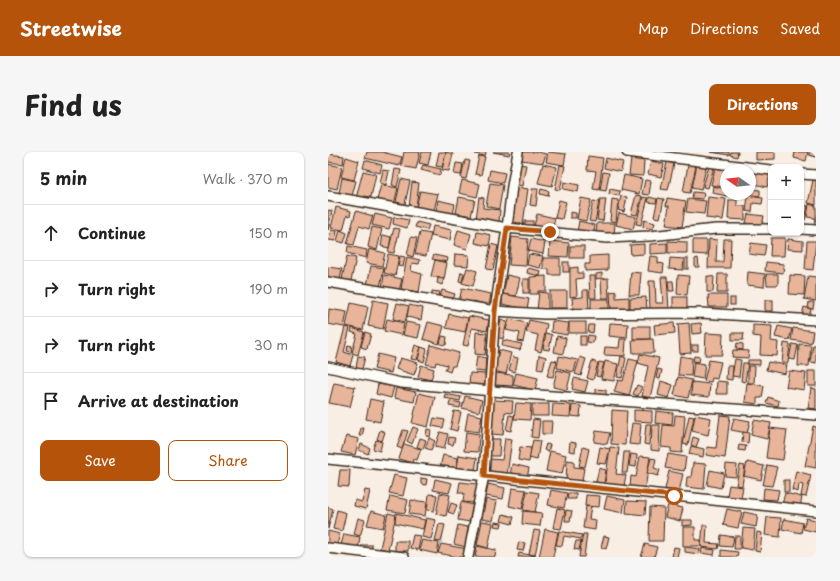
<!DOCTYPE html>
<html lang="en">
<head>
<meta charset="utf-8">
<style>
	body { margin:0; font-family:"Playpen Sans",sans-serif; background:#f6f6f6; color:#222 }
	.controls { position:absolute; right:12px; top:12px; display:grid; overflow:hidden; border-radius:8px; box-shadow:0 1px 3px #0004 }
	.controls button { width:36px; height:36px; display:grid; place-items:center; padding:0; border:0; border-bottom:1px solid #e0e0e0; background:#fff; color:#222; font:20px sans-serif }
	.compass { position:absolute; left:392px; top:12px; width:36px; height:36px; border-radius:50%; background:#fff; box-shadow:0 1px 3px #0004; rotate:284deg }
	.stop { position:absolute; width:12px; height:12px; margin:-9px; border:3px solid #b45309; border-radius:50%; background:#fff }
	.stop.end { background:#b45309; border-color:#fff; box-shadow:0 1px 4px #0008 }
	.list { margin:0; padding:0; list-style:none }
	h2 { display:flex; justify-content:space-between; align-items:center; height:52px; margin:0; padding:0 16px; font-size:17px }
	h2 small { font-size:13px; font-weight:400; color:#767676 }
	.list li { display:grid; grid-template-columns:26px 1fr auto; gap:12px; align-items:center; box-sizing:border-box; height:56px; padding:0 16px; border-top:1px solid #e0e0e0 }
	.list b { display:block; font-size:15px; white-space:nowrap }
	.list em { font-size:13px; font-style:normal; color:#767676 }
	.actions { display:flex; gap:8px; padding:12px 16px }
	.actions a { flex:1; padding:9px 0; border:1px solid #b45309; border-radius:8px; text-align:center; font-size:14px; color:#b45309 }
	.actions .main { background:#b45309; color:#fff }
	.icon { flex:none; width:22px; height:22px; fill:none; stroke:currentColor; stroke-width:2; stroke-linecap:round; stroke-linejoin:round }
	.map { position:relative; flex:none; width:488px; height:405px; overflow:hidden; border-radius:8px }
	header { display:flex; align-items:center; gap:24px; box-sizing:border-box; height:56px; padding:0 20px; background:#b45309; color:#fff }
	header strong { font-size:19px }
	nav { display:flex; gap:22px; margin-inline-start:auto; font-size:14px }
	.intro { display:flex; align-items:center; justify-content:space-between; box-sizing:border-box; height:96px; padding:0 24px }
	h1 { margin:0; font-size:28px }
	.button { padding:10px 18px; border-radius:8px; background:#b45309; color:#fff; font-size:14px; font-weight:700 }
	main { display:flex; gap:24px; padding:0 24px }
	aside { flex:1; background:#fff; border-radius:8px; box-shadow:0 1px 3px #0004 }
	.map>svg:first-child { display:block }
	.building { fill:#e8b59a; stroke:#3b2a1e }
	.lines { fill:none; stroke-linecap:round; stroke-linejoin:round }
	.minor-casing { stroke:#3b2a1e; stroke-width:12 }
	.minor { stroke:#fdfcf7; stroke-width:9 }
	.route { stroke:#b45309; stroke-width:5 }
</style>
</head>
<body>
<header>
<strong>Streetwise</strong>
<nav><a>Map</a><a>Directions</a><a>Saved</a></nav>
</header>
<div class="intro"><h1>Find us</h1><a class="button">Directions</a></div>
<main>
<aside>
<h2>5 min<small>Walk · 370 m</small></h2>
<ul class="list">
<li><svg class="icon" aria-label="ahead" viewBox="0 0 24 24"><path d="M12 20V5M6 11l6-6 6 6"/></svg><div><b>Continue</b></div><em>150 m</em></li>
<li><svg class="icon" aria-label="right" viewBox="0 0 24 24"><path d="M7 20v-9h11M14 6l5 5-5 5"/></svg><div><b>Turn right</b></div><em>190 m</em></li>
<li><svg class="icon" aria-label="right" viewBox="0 0 24 24"><path d="M7 20v-9h11M14 6l5 5-5 5"/></svg><div><b>Turn right</b></div><em>30 m</em></li>
<li><svg class="icon" aria-label="arrive" viewBox="0 0 24 24"><path d="M6 21V4h12l-3 4 3 4H6"/></svg><div><b>Arrive at destination</b></div></li>
</ul>
<div class="actions"><a class="main">Save</a><a>Share</a></div>
</aside>
<div class="map">
<svg width="488" height="405" viewBox="0 0 488 405">
	<rect width="100%" height="100%" fill="#f9eee4"/>
	<filter id="ink" filterUnits="userSpaceOnUse"><feTurbulence type="fractalNoise" baseFrequency=".025" numOctaves="2"/><feDisplacementMap in="SourceGraphic" scale="8" xChannelSelector="R" yChannelSelector="G"/><feConvolveMatrix kernelMatrix="1 2 1 2 8 2 1 2 1" color-interpolation-filters="sRGB"/></filter>
	<g filter="url(#ink)">
		<!-- building -->
		<g class="building">
			<path d="M39,0H54L74,5L71,14L37,6Z"/>
			<path d="M76,0H92L88,17L73,14Z"/>
			<path d="M94,0H103L100,13L91,11Z"/>
			<path d="M111,0H118L114,15L108,14Z"/>
			<path d="M118,0L125,2L121,19L114,18Z"/>
			<path d="M148,0H158L157,4L147,2Z"/>
			<path d="M165,0H182L181,3Z"/>
			<path d="M195,0H210L218,2L215,11L193,8Z"/>
			<path d="M220,0L238,2L236,13L218,10Z"/>
			<path d="M382,0H401V3Z"/>
			<path d="M403,0H410L409,5L402,3Z"/>
			<path d="M428,0H447V7L428,8Z"/>
			<path d="M467,0H480L478,9L466,6Z"/>
			<path d="M481,0H488V5L481,3Z"/>
			<path d="M0,2L16,4L15,12L0,10Z"/>
			<path d="M151,4L157,5L153,23L147,22Z"/>
			<path d="M260,4L275,6L271,38L265,37L268,19L259,18Z"/>
			<path d="M18,5L31,9L26,28L13,25Z"/>
			<path d="M278,6L295,10L293,20L276,16Z"/>
			<path d="M303,7L316,9L315,24L301,23Z"/>
			<path d="M37,8L54,13L52,21L35,16Z"/>
			<path d="M137,8L142,9L138,27L133,26Z"/>
			<path d="M323,9L336,12L333,25L320,22Z"/>
			<path d="M339,10L346,12L340,38L333,37Z"/>
			<path d="M128,11L135,12L133,23L126,22Z"/>
			<path d="M0,12L14,15L9,37L0,35Z"/>
			<path d="M190,12L198,13L194,34L186,32Z"/>
			<path d="M215,12L229,15L224,34L210,31Z"/>
			<path d="M369,12L378,15L373,38L364,36Z"/>
			<path d="M95,13L113,17L112,23L93,18Z"/>
			<path d="M232,13L237,14L232,38L227,37Z"/>
			<path d="M360,13L368,14L362,41L355,40Z"/>
			<path d="M381,14L386,15L380,36L375,35Z"/>
			<path d="M387,16L398,18L396,35L383,33Z"/>
			<path d="M67,17L73,18L69,35L64,33Z"/>
			<path d="M55,18L61,19L58,33L52,31Z"/>
			<path d="M162,18L177,21L175,31L160,28Z"/>
			<path d="M422,18L442,22L439,35L422,31Z"/>
			<path d="M35,19L48,22L43,45L36,44L35,48L28,46Z"/>
			<path d="M275,20L281,21L278,39L272,38Z"/>
			<path d="M296,23L314,27L311,42L293,38Z"/>
			<path d="M14,26L28,29L24,44L11,41Z"/>
			<path d="M73,27L82,29L77,52L68,50Z"/>
			<path d="M134,28L152,32L149,45L131,41Z"/>
			<path d="M317,28L323,29L321,43L314,42Z"/>
			<path d="M485,28H488V53L480,51Z"/>
			<path d="M84,30L91,31L88,56L81,55Z"/>
			<path d="M236,30L251,33L250,40L235,37Z"/>
			<path d="M162,31L175,33L171,57L158,54Z"/>
			<path d="M53,33L70,36L66,52L49,48Z"/>
			<path d="M385,34L397,37L398,34V42H405L404,45L384,41Z"/>
			<path d="M188,35L200,37L195,72L182,69Z"/>
			<path d="M204,37H210L208,54L202,53Z"/>
			<path d="M213,37L221,39L220,44L212,42Z"/>
			<path d="M282,37L292,39L291,44L281,42Z"/>
			<path d="M422,37L432,38V44L417,42H422Z"/>
			<path d="M92,39L110,42L106,58L88,55Z"/>
			<path d="M365,40L376,41L375,47L364,46Z"/>
			<path d="M308,43L314,44L309,63L303,62Z"/>
			<path d="M293,44L299,45L296,60L290,58Z"/>
			<path d="M420,44L435,46L434,52L425,51L424,60L418,59Z"/>
			<path d="M131,45L147,48L143,64L128,61Z"/>
			<path d="M151,45L156,46L155,56L172,58L171,70L148,67Z"/>
			<path d="M315,45L320,46L313,73L308,72Z"/>
			<path d="M321,45L329,47L328,51L320,50Z"/>
			<path d="M380,45L398,47L395,68L378,66Z"/>
			<path d="M253,46L263,48L258,69L249,67Z"/>
			<path d="M330,46L336,47L332,66L326,65Z"/>
			<path d="M339,46L358,49L354,75L338,73L341,54H338Z"/>
			<path d="M272,47H278L275,69L269,68Z"/>
			<path d="M284,47L290,48L288,70L282,69Z"/>
			<path d="M360,47L378,49L376,62L358,60Z"/>
			<path d="M110,48L127,52L125,63L108,60Z"/>
			<path d="M231,48L238,50L234,67L227,66Z"/>
			<path d="M401,48H409V54H417V68L400,67Z"/>
			<path d="M265,49L271,50L267,70L261,69Z"/>
			<path d="M481,52L488,54V71H486L487,66L479,65Z"/>
			<path d="M473,53L480,54L477,68L473,67Z"/>
			<path d="M8,55L23,59L22,64L19,63L15,78L3,76Z"/>
			<path d="M0,58L4,59L0,78Z"/>
			<path d="M28,59L45,64L41,77L31,74L26,93L19,92Z"/>
			<path d="M242,60L248,61V66H242Z"/>
			<path d="M291,61L308,65L305,77L288,73Z"/>
			<path d="M47,62L64,66L61,77L44,73Z"/>
			<path d="M209,62L227,66L224,79L206,74Z"/>
			<path d="M420,62L436,64L434,74L418,71Z"/>
			<path d="M66,65L81,68L79,76L65,72Z"/>
			<path d="M316,68L327,71L325,77L315,75Z"/>
			<rect x="197" y="69" width="8" height="7"/>
			<path d="M251,69L267,73L265,84L249,80Z"/>
			<path d="M89,70L101,73L99,78L87,75Z"/>
			<path d="M269,71H287L286,83L268,82Z"/>
			<path d="M105,74L124,78L122,88L103,84Z"/>
			<path d="M44,75L54,77L49,98L40,95Z"/>
			<path d="M66,76L72,77L66,101L60,100Z"/>
			<path d="M3,78L9,79L7,89L1,88Z"/>
			<path d="M12,78L19,81L16,91L9,89Z"/>
			<path d="M130,78L143,82L139,97L126,93Z"/>
			<path d="M92,80L103,82L98,104L87,102Z"/>
			<path d="M149,80L163,83L161,94L147,91Z"/>
			<path d="M55,83L63,85L61,96L53,94Z"/>
			<path d="M83,85L89,86L85,105L79,103Z"/>
			<path d="M184,85L200,87L198,114L181,113Z"/>
			<path d="M443,86H457L456,104H442Z"/>
			<path d="M203,87L217,90L215,102L200,99Z"/>
			<path d="M381,87L389,88L388,110H395L396,87H403L402,116H380Z"/>
			<path d="M460,87L475,89V98L459,97Z"/>
			<path d="M365,88H379V103L365,102Z"/>
			<path d="M222,89L241,91L240,105L221,104Z"/>
			<path d="M340,89L359,90V101H340Z"/>
			<path d="M479,89H488L485,118L477,117Z"/>
			<path d="M339,91V101L322,102V92Z"/>
			<path d="M423,91L438,93L436,104L421,102Z"/>
			<path d="M163,92L170,94L165,118L158,117Z"/>
			<path d="M316,92V102L303,103L302,93Z"/>
			<path d="M20,94L39,98L38,106L19,101Z"/>
			<rect x="242" y="94" width="14" height="12"/>
			<path d="M41,97L57,101L54,114L38,111Z"/>
			<path d="M60,102L71,104L67,124L56,121Z"/>
			<path d="M127,102L141,103L140,114L126,113Z"/>
			<path d="M201,102L215,104L212,116L199,113Z"/>
			<path d="M106,103L120,106L119,110L104,107Z"/>
			<path d="M280,103V118L257,119V112H262V104Z"/>
			<path d="M19,104L28,106L23,129L14,127Z"/>
			<path d="M72,104L77,105L75,115L70,114Z"/>
			<path d="M322,104L330,105V111L336,112L335,121L320,119Z"/>
			<path d="M79,105L92,108L91,112L84,111L83,119L94,122L91,140L73,137Z"/>
			<path d="M215,106H232V123H221V117H215Z"/>
			<path d="M342,106L356,107L355,118L341,117Z"/>
			<rect x="357" y="106" width="3" height="11"/>
			<path d="M370,106L371,115H367V107Z"/>
			<path d="M107,108L119,111L116,127L103,124Z"/>
			<rect x="235" y="110" width="6" height="10"/>
			<path d="M438,110L456,112L455,121L437,119Z"/>
			<path d="M43,114L56,116L52,135L39,133Z"/>
			<path d="M0,115L14,117L12,128L0,126Z"/>
			<path d="M250,115V121H255V126L248,127L249,144L242,145V116Z"/>
			<path d="M139,116L149,119L145,134L134,131Z"/>
			<path d="M200,116L213,119L212,124L199,121Z"/>
			<path d="M133,120L136,121L134,130L131,129Z"/>
			<path d="M303,120L313,121L311,143H301Z"/>
			<path d="M420,120L437,122L436,135L419,133Z"/>
			<path d="M274,121V126L268,127V122Z"/>
			<path d="M390,122H399V141H389Z"/>
			<path d="M438,122H450V133H439Z"/>
			<path d="M56,123L74,127L71,139L54,136Z"/>
			<path d="M179,123L192,126L188,144L175,142Z"/>
			<path d="M350,123L361,124L359,143L349,142Z"/>
			<path d="M462,123L477,124L476,143L461,142Z"/>
			<path d="M218,124V139H210V142H202V125Z"/>
			<path d="M261,124H267L268,146H262Z"/>
			<path d="M379,124L386,125L385,140H379Z"/>
			<path d="M480,124L488,125V149L476,147Z"/>
			<path d="M333,125H339L341,158L322,159L321,129H327L328,151H335Z"/>
			<path d="M110,126L116,127L114,133L109,131Z"/>
			<path d="M280,126L281,146H274L273,127Z"/>
			<rect x="195" y="127" width="6" height="14"/>
			<path d="M340,129H345L346,139H341Z"/>
			<path d="M134,136L163,142L161,153L145,149V152L131,149Z"/>
			<path d="M114,138L127,142L125,148L112,145Z"/>
			<path d="M255,138H260L261,158L245,159L244,146L255,145Z"/>
			<path d="M104,139L112,140L111,147H104Z"/>
			<rect x="222" y="139" width="17" height="17"/>
			<path d="M288,139V146L301,145V158L283,159L282,140Z"/>
			<path d="M211,140L220,141V158H209Z"/>
			<path d="M175,142L201,147L199,157L174,152Z"/>
			<path d="M380,143H399V155H381Z"/>
			<path d="M318,145L319,158H302V146Z"/>
			<rect x="345" y="145" width="14" height="12"/>
			<rect x="402" y="146" width="5" height="7"/>
			<rect x="263" y="147" width="18" height="12"/>
			<path d="M45,148L60,151L55,177L40,174Z"/>
			<rect x="437" y="148" width="8" height="11"/>
			<path d="M481,150H486L485,157L480,156Z"/>
			<path d="M23,151L40,155L35,178L18,174Z"/>
			<path d="M69,151L81,154L77,170L65,167Z"/>
			<path d="M81,153L95,156L93,168L79,165Z"/>
			<path d="M476,155L483,157L481,165L474,163Z"/>
			<path d="M1,157L19,160L16,175L0,172Z"/>
			<path d="M121,162L140,166L137,180L118,176Z"/>
			<path d="M141,164L161,168L159,179L144,176L140,194L135,193Z"/>
			<path d="M59,167L76,171L74,183L56,179Z"/>
			<path d="M181,167L199,171L195,190L190,189L192,181L178,178Z"/>
			<path d="M173,168L179,170L175,187L169,185Z"/>
			<path d="M201,168L219,172L213,200L207,198L210,183L198,180Z"/>
			<path d="M224,169L241,171L239,183L223,180Z"/>
			<path d="M78,170L93,173L90,186L75,183Z"/>
			<path d="M100,170L116,174L111,192L95,187Z"/>
			<rect x="241" y="170" width="17" height="11"/>
			<path d="M282,171L300,172L299,186L281,184Z"/>
			<path d="M346,171L347,181L327,183L326,173Z"/>
			<path d="M361,171L363,201L352,202L350,172Z"/>
			<path d="M373,171L374,181L364,182L363,172Z"/>
			<path d="M261,173H266L265,181L260,180Z"/>
			<path d="M425,173L444,174L443,189L450,190L449,204L432,203L433,185L425,184Z"/>
			<rect x="305" y="174" width="17" height="13"/>
			<path d="M450,174L464,177L461,188L447,185Z"/>
			<path d="M17,175L22,176L16,200L25,203L22,214L8,210Z"/>
			<path d="M24,176L36,180L30,203L24,201L29,182L23,180Z"/>
			<path d="M465,176L485,179L483,191L463,188Z"/>
			<path d="M37,180L43,182L39,197L33,195Z"/>
			<path d="M148,180L159,181L157,203L147,202Z"/>
			<path d="M218,181L224,183L221,198L215,197Z"/>
			<path d="M378,181L395,182L394,203H377Z"/>
			<path d="M404,181H416L415,188H404Z"/>
			<path d="M260,183L266,184L265,191L259,190Z"/>
			<path d="M114,184L119,185L118,193L112,192Z"/>
			<path d="M229,184L238,186L235,202L226,200Z"/>
			<rect x="252" y="184" width="6" height="9"/>
			<path d="M292,187H298L297,204L276,203L277,195L291,196Z"/>
			<path d="M325,187L326,201H305L304,188Z"/>
			<path d="M175,188L194,192L192,198L174,194Z"/>
			<path d="M409,191L415,192V198L408,197Z"/>
			<path d="M456,191L462,192L460,211H454Z"/>
			<path d="M464,192L470,193L467,208L461,207Z"/>
			<path d="M471,192L483,193L481,214H470Z"/>
			<path d="M20,193L24,194L23,200L19,199Z"/>
			<path d="M87,193L93,195L89,208L83,207Z"/>
			<path d="M103,193L131,201L127,214H124L122,220L117,218L119,213L108,210L107,214L98,212Z"/>
			<rect x="364" y="193" width="6" height="6"/>
			<path d="M485,193H488V211L482,210Z"/>
			<path d="M93,195L99,197L96,210L90,208Z"/>
			<path d="M171,198L183,201L178,222L166,219Z"/>
			<path d="M405,198L421,199L420,206L404,205Z"/>
			<path d="M50,202L66,206L63,221L46,217Z"/>
			<path d="M312,202L331,206L322,246L314,244L320,214L310,211Z"/>
			<path d="M211,203L218,205L215,218L209,217Z"/>
			<path d="M30,204L37,205L34,217L28,216Z"/>
			<path d="M149,204L158,206L157,220L147,219Z"/>
			<path d="M231,204L249,208L246,220L229,216Z"/>
			<path d="M293,204L298,206L294,226L289,225Z"/>
			<path d="M352,204L364,206L363,224L350,223Z"/>
			<path d="M366,204L372,205L371,210L365,209Z"/>
			<path d="M185,205L190,206L187,220L181,218Z"/>
			<path d="M252,205L258,207L253,224L247,222Z"/>
			<path d="M72,206L90,211L86,223L68,217Z"/>
			<path d="M301,207L310,209L301,244L286,240L290,228L295,229Z"/>
			<path d="M407,207L413,208L411,225L404,224Z"/>
			<path d="M224,208L229,209L225,225L219,224Z"/>
			<path d="M381,208L393,210L389,227L384,226L383,230L376,229Z"/>
			<path d="M420,208H432V213L420,212Z"/>
			<path d="M264,209L270,211L265,228L259,226Z"/>
			<path d="M277,209L290,212L286,229L273,227Z"/>
			<path d="M271,210L276,211L272,225L268,224Z"/>
			<path d="M366,210L377,212L375,227L364,225Z"/>
			<path d="M440,210L459,213L457,222L438,218Z"/>
			<path d="M415,211H420L417,230L413,229Z"/>
			<path d="M93,213L106,217L103,228L90,225Z"/>
			<path d="M399,214H405L404,228L398,227Z"/>
			<path d="M420,214H427L426,231H420Z"/>
			<path d="M330,217L334,218L332,227L328,226Z"/>
			<path d="M229,218L243,221L239,238L225,235Z"/>
			<path d="M461,219L478,221L476,238L458,235Z"/>
			<rect x="480" y="219" width="8" height="15"/>
			<path d="M142,221L158,222L157,234L141,233Z"/>
			<path d="M167,221L185,223V234L167,233Z"/>
			<path d="M188,221L210,226L207,238L185,233Z"/>
			<path d="M350,225L364,228L360,246L346,243Z"/>
			<path d="M246,226L260,229L257,240L244,237Z"/>
			<path d="M333,229L345,233L341,246L330,243Z"/>
			<path d="M389,229L399,230V242H388Z"/>
			<path d="M364,230L382,232L381,245L363,243Z"/>
			<path d="M6,231L27,235L22,255L1,251Z"/>
			<path d="M419,231L436,234L434,246H429V252L417,250Z"/>
			<path d="M50,232L66,235L63,246L48,242Z"/>
			<path d="M309,233L314,235L310,244L305,242Z"/>
			<path d="M68,236L88,240L86,250L66,246Z"/>
			<path d="M483,236L488,237V257L480,256Z"/>
			<path d="M268,237L278,238V244L268,243Z"/>
			<path d="M91,241L107,245L100,275L84,271Z"/>
			<path d="M117,242L133,245L132,249L116,246Z"/>
			<path d="M137,244L154,248L151,260L134,256Z"/>
			<path d="M440,245L451,249L450,254L438,251Z"/>
			<path d="M42,247L56,250L52,270L38,267Z"/>
			<path d="M165,248L185,249L184,261L177,260L175,283L163,282Z"/>
			<path d="M122,249L133,251L132,256L121,254Z"/>
			<path d="M188,251L203,252L202,268L186,267Z"/>
			<rect x="204" y="252" width="17" height="12"/>
			<path d="M225,252L243,253L242,265L224,264Z"/>
			<path d="M244,253L253,254L252,265L243,264Z"/>
			<path d="M284,258L299,259L297,293L283,292Z"/>
			<path d="M306,258L324,259V270L306,269Z"/>
			<path d="M126,259L133,260L129,279L122,277Z"/>
			<path d="M328,259L345,261L344,273L327,271Z"/>
			<path d="M140,261L154,264L151,280L137,278Z"/>
			<path d="M181,263L186,264L183,279L178,278Z"/>
			<path d="M347,263L357,264L354,301L343,300V296L333,295L335,273L346,274Z"/>
			<path d="M367,263L383,266L380,283L364,279Z"/>
			<path d="M392,263L402,264L397,306L378,303L379,295L388,296Z"/>
			<path d="M361,264L366,265L360,293L355,292Z"/>
			<path d="M106,266L117,268L115,276L104,274Z"/>
			<path d="M406,266L422,269L419,281L403,278Z"/>
			<path d="M205,267L212,268L210,286L203,285Z"/>
			<path d="M426,268L443,271L439,287L423,283Z"/>
			<path d="M214,269H224L223,282H214Z"/>
			<path d="M304,271L313,272L311,293L301,292Z"/>
			<path d="M318,272H323L321,293L316,292Z"/>
			<path d="M324,273H332L331,299L323,298Z"/>
			<path d="M485,274L488,275V316L477,314Z"/>
			<path d="M85,275L90,277L84,292L79,289Z"/>
			<path d="M33,276H36L34,284H31Z"/>
			<path d="M442,276L459,278L455,308L438,306Z"/>
			<path d="M99,277L103,278L102,285L98,284Z"/>
			<path d="M52,278L57,280L54,289L49,287Z"/>
			<path d="M75,278L80,279L74,297L69,295Z"/>
			<path d="M268,279L282,281L279,292L266,290Z"/>
			<path d="M112,280L120,282L116,297L107,295Z"/>
			<path d="M138,280L151,282L150,300L136,299Z"/>
			<path d="M415,280L421,281L420,291L414,290Z"/>
			<path d="M18,284L31,287L27,303L13,300Z"/>
			<path d="M121,285L127,286L125,293L120,292Z"/>
			<path d="M365,285L371,287L368,295L363,293Z"/>
			<path d="M92,286L98,288L95,297L89,295Z"/>
			<path d="M101,286L107,289L103,298L97,296Z"/>
			<path d="M177,286L184,287L179,323L161,320L162,307L174,308Z"/>
			<path d="M162,287H172L171,304H162Z"/>
			<path d="M48,288L54,290L52,299L45,297Z"/>
			<path d="M205,288L212,289L209,308L201,306Z"/>
			<path d="M242,290L248,291L247,300L241,299Z"/>
			<path d="M33,292L42,296L40,302L31,298Z"/>
			<path d="M76,292L93,297L89,308L85,307L84,311L71,307Z"/>
			<path d="M218,292L222,293L220,300L216,298Z"/>
			<path d="M411,293L418,294L417,299L410,298Z"/>
			<path d="M363,294L376,297L375,305L361,302Z"/>
			<path d="M192,295L203,296L201,310L190,308Z"/>
			<path d="M255,295L261,297L257,315L251,314Z"/>
			<path d="M272,295L282,297L278,312L269,311Z"/>
			<path d="M282,295L291,296L288,322L298,323L296,334L277,332Z"/>
			<path d="M222,299L238,303L234,322L218,319Z"/>
			<path d="M296,300H302L299,321H294Z"/>
			<path d="M303,302L309,303L308,315L301,314Z"/>
			<path d="M340,302L358,305L356,319L337,316Z"/>
			<path d="M115,303L130,306L128,318L112,315Z"/>
			<path d="M131,303L149,306L147,319L129,316Z"/>
			<path d="M312,304L322,305L317,337L302,335L303,324L308,325Z"/>
			<path d="M323,306L328,307L326,316L332,318L330,324L319,321Z"/>
			<path d="M239,308L246,309V315L256,316L254,329L238,328Z"/>
			<path d="M419,310L436,314L433,328L416,324Z"/>
			<path d="M365,311L378,312L376,337L358,335L359,325H363Z"/>
			<path d="M184,312L201,316L199,326L182,323Z"/>
			<path d="M398,312L409,313L408,325L397,324Z"/>
			<path d="M412,313L417,314L414,334L408,333Z"/>
			<path d="M439,313L449,315L444,334L435,333Z"/>
			<path d="M271,316L278,318L276,332L268,330Z"/>
			<path d="M12,318H22L21,335L10,334Z"/>
			<path d="M382,318L396,321L393,336L379,333Z"/>
			<path d="M341,319L355,322L351,340L337,337Z"/>
			<path d="M468,319L483,323L478,345L473,344L475,333L471,332L470,340L464,338Z"/>
			<path d="M66,323L79,326L75,344L61,341Z"/>
			<path d="M93,326L99,327L98,333L93,332Z"/>
			<path d="M107,327L124,331L121,341L105,338Z"/>
			<rect x="456" y="328" width="5" height="12"/>
			<path d="M132,330L149,332L146,351L135,350L136,341H130Z"/>
			<path d="M160,332L177,336L175,347L158,344Z"/>
			<path d="M401,333L415,335L413,346L399,344Z"/>
			<path d="M184,336L198,338L194,357L181,354Z"/>
			<path d="M436,336L451,338L449,348L435,347Z"/>
			<path d="M37,338L42,339L38,357L26,354L27,348L34,350Z"/>
			<path d="M223,338L239,341L236,356L220,353Z"/>
			<path d="M199,339L211,341L207,360L195,358Z"/>
			<path d="M112,341L122,343L118,364L108,362Z"/>
			<path d="M240,341H248V347H239Z"/>
			<path d="M457,341L474,345L472,356L454,352Z"/>
			<path d="M101,342L109,343L106,359L99,358Z"/>
			<path d="M258,343L272,344L271,355L257,354Z"/>
			<path d="M62,344L80,348L77,361L59,358Z"/>
			<path d="M279,344L297,348L295,361L276,357Z"/>
			<path d="M158,347L169,349L165,369L154,367Z"/>
			<path d="M83,348L99,350L97,364L81,362Z"/>
			<path d="M299,349L318,350L317,363L298,361Z"/>
			<path d="M133,350L145,353L142,370L130,368Z"/>
			<path d="M123,351L129,353L126,362L120,360Z"/>
			<path d="M340,353L355,356L352,369L337,365Z"/>
			<path d="M258,354L263,355L261,367L268,368L267,378L255,376Z"/>
			<path d="M0,355L5,357L0,377Z"/>
			<path d="M322,355L336,356L335,389H321Z"/>
			<path d="M229,356L237,358L233,377L225,376Z"/>
			<path d="M399,357L414,360L410,376L395,373Z"/>
			<path d="M9,358L18,361L14,379L5,377Z"/>
			<path d="M238,358L244,359L242,369H237Z"/>
			<path d="M43,359L58,363L55,376L39,373Z"/>
			<path d="M195,359L214,361L212,374L194,372Z"/>
			<path d="M416,360L430,363L428,375L413,372Z"/>
			<path d="M60,361L68,363L60,398L52,396Z"/>
			<path d="M68,361L97,368L95,377L67,371Z"/>
			<path d="M175,362L186,365L184,372L173,369Z"/>
			<path d="M439,365L453,366L452,385L437,383Z"/>
			<path d="M30,366L37,368L32,384L26,382Z"/>
			<path d="M98,366L108,368L103,387L94,385Z"/>
			<path d="M478,366L488,368V380L475,377Z"/>
			<path d="M456,367L475,371L473,381L454,377Z"/>
			<path d="M354,368H364V373L354,374Z"/>
			<path d="M154,369L165,371L160,396L149,393Z"/>
			<path d="M167,370L174,371L173,375L166,374Z"/>
			<path d="M111,372L117,373L113,390L107,389Z"/>
			<path d="M130,373L143,376L138,395L126,392Z"/>
			<path d="M375,373H379L378,391L391,392L390,397L373,395Z"/>
			<path d="M355,375H367V388H373V394H355Z"/>
			<path d="M415,376L427,377L425,398L413,396Z"/>
			<path d="M217,377L230,380L225,405H211Z"/>
			<path d="M206,378L212,379L207,403L201,402Z"/>
			<path d="M0,379L12,382L9,393L0,391Z"/>
			<path d="M231,379L254,383L253,387L236,384L234,394L228,393Z"/>
			<path d="M429,380L434,381L432,400L427,399Z"/>
			<path d="M16,382L32,385L30,397L13,393Z"/>
			<path d="M255,382H259L256,405H251Z"/>
			<path d="M85,383L93,384L90,398L82,396Z"/>
			<path d="M393,383L406,385L404,395L392,394Z"/>
			<path d="M276,384L281,385L278,397L273,395Z"/>
			<path d="M407,384H412V397H406Z"/>
			<path d="M94,388L111,391L109,402L91,398Z"/>
			<rect x="67" y="389" width="13" height="10"/>
			<path d="M248,389H253L251,398L246,397Z"/>
			<path d="M191,390L197,391L195,399L189,398Z"/>
			<path d="M113,392L139,397L138,405H129L110,401Z"/>
			<path d="M317,392L329,395L326,405H313Z"/>
			<rect x="34" y="393" width="10" height="5"/>
			<path d="M149,394L168,398L167,405H147Z"/>
			<path d="M346,395L351,396L349,405H344Z"/>
			<path d="M357,395L372,397L371,402L357,400Z"/>
			<path d="M374,396L387,398L386,403L373,401Z"/>
			<path d="M393,398L410,400L409,405H393Z"/>
			<path d="M191,401L208,404L207,405H190Z"/>
		</g>
		<g class="lines">
			<!-- minor casing -->
			<g class="minor-casing">
				<g id="minor">
					<path d="M299,0L443,18"/>
					<path d="M473,22L488,23"/>
					<path d="M0,44L179,76L279,86L322,84L388,77H443"/>
					<path d="M473,77L488,78"/>
					<path d="M0,130L167,159L216,162L373,161L488,168"/>
					<path d="M0,215L73,231L210,243L488,263"/>
					<path d="M0,307L488,359"/>
					<path d="M0,396L76,405"/>
					<path d="M140,405L156,323L167,159L179,76L184,34L190,0"/>
				</g>
			</g>
			<!-- minor -->
			<use href="#minor" class="minor"/>
		</g>
	</g>
	<g class="lines" filter="url(#ink)">
		<!-- route -->
		<path class="route" d="M222,80L179,76L167,159L156,324L346,344"/>
	</g>
</svg>
<div class="controls">
<button>+</button>
<button>−</button>
</div>
<svg class="compass" viewBox="-18 -18 36 36"><path d="M0-13l5 13h-10z" fill="#e53935"/><path d="M0 13l5-13h-10z" fill="#767676"/></svg>
<div class="stop" style="left:346px;top:344px"></div>
<div class="stop end" style="left:222px;top:80px"></div>
</div>
</main>
</body>
</html>
